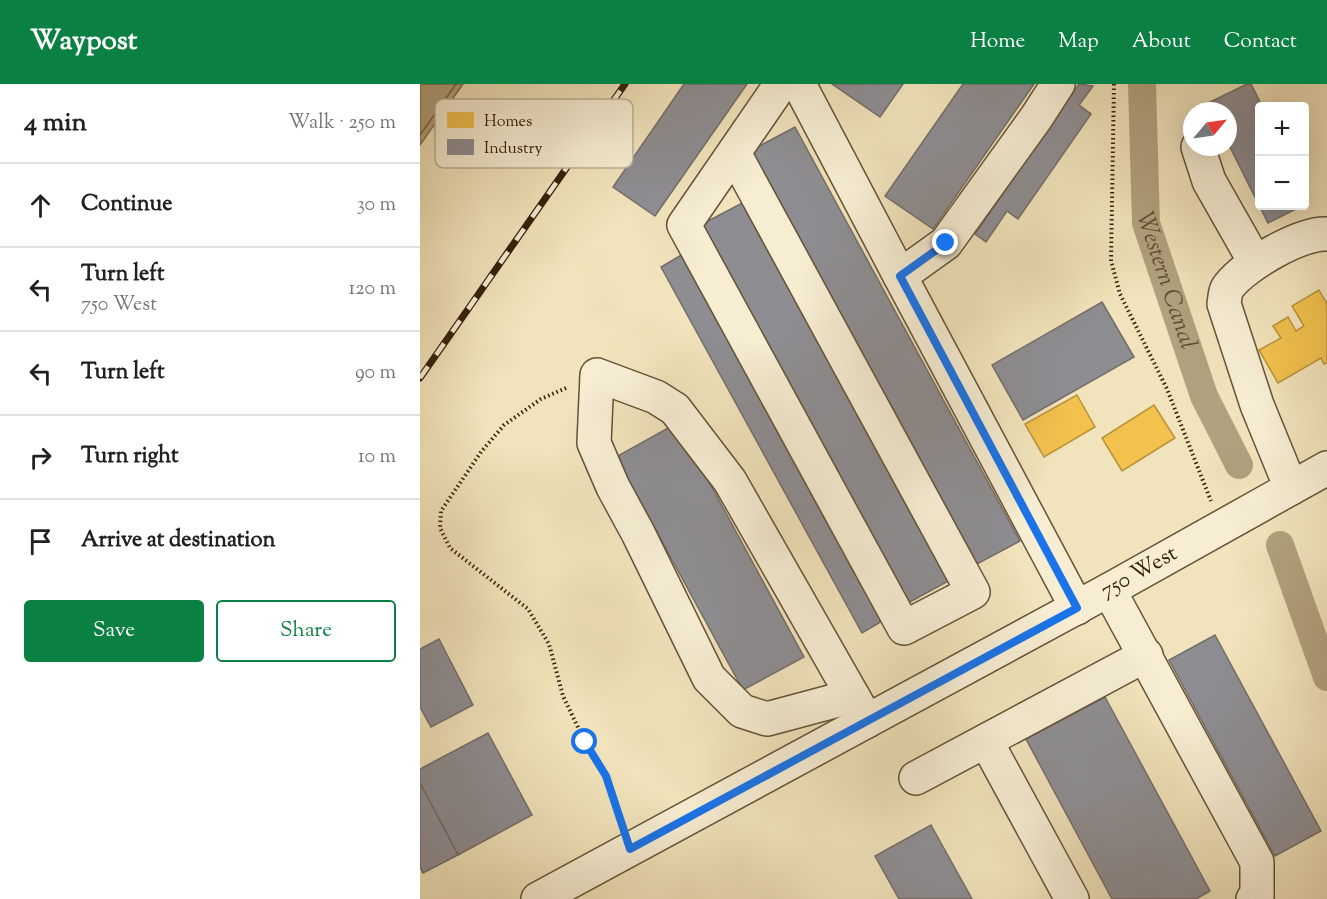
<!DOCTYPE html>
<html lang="en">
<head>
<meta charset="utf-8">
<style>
	body { margin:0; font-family:"Sorts Mill Goudy",serif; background:#f6f6f6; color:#202124 }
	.controls { position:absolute; right:18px; top:18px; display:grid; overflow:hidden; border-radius:6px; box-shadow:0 6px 24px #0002 }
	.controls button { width:54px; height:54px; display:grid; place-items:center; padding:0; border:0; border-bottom:2px solid #e0e0e0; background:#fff; color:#202124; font:30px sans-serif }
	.compass { position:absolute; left:763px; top:18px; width:54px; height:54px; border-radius:50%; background:#fff; box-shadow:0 6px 24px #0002; rotate:61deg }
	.stop { position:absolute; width:18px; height:18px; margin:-14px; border:4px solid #1a73e8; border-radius:50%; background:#fff }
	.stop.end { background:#1a73e8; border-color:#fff; box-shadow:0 2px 6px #0008 }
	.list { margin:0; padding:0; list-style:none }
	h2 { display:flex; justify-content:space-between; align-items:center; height:78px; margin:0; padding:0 24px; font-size:26px }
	h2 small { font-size:20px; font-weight:400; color:#757577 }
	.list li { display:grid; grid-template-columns:39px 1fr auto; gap:18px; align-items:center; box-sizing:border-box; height:84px; padding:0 24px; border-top:2px solid #e0e0e0 }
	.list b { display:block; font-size:22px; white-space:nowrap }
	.list p { margin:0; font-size:20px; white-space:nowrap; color:#757577 }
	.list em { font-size:20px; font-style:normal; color:#757577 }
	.actions { display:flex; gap:12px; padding:18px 24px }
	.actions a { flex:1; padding:14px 0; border:2px solid #0b8043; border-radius:6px; text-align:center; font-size:21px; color:#0b8043 }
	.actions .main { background:#0b8043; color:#fff }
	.icon { flex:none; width:33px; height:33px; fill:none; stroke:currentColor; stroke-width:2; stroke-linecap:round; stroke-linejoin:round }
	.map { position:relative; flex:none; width:907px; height:815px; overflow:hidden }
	header { display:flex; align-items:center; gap:36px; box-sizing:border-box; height:84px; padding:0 30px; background:#0b8043; color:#fff }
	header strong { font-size:28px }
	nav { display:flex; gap:33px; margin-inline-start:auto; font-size:21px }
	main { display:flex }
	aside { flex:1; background:#fff }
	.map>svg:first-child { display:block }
	.water { fill:#b1a17e; stroke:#7f6e4f; stroke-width:1.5 }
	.homes { fill:#f2c14e; stroke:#b99139; stroke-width:1.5 }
	.industry { fill:#8d8d92; stroke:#736d69; stroke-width:1.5 }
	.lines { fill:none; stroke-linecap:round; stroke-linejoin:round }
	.shore { stroke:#736144; stroke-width:1.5 }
	.canal { stroke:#b1a17e; stroke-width:28 }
	.minor-casing { stroke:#645236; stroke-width:36 }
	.path { stroke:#352109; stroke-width:4; stroke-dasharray:1.5 3; stroke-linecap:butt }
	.minor { stroke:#f6edd3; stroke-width:33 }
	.rail-casing { stroke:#352109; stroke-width:7 }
	.rail { stroke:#f6edd3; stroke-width:4.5; stroke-dasharray:14; stroke-linecap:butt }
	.route { stroke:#1a73e8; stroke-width:8 }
	.labels { text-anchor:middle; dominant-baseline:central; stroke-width:6; stroke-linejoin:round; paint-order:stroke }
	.street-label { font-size:22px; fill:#352109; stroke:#f6edd3 }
	.water-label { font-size:24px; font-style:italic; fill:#604e32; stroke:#f6edd3 }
	.key { fill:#f6edd3; stroke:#bcb096; stroke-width:1.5 }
	.key-label { font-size:16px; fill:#352109 }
</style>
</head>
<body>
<header>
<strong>Waypost</strong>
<nav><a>Home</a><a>Map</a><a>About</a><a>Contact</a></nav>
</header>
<main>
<aside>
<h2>4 min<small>Walk · 250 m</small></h2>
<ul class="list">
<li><svg class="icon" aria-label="ahead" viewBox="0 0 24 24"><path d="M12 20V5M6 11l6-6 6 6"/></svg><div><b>Continue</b></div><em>30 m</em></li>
<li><svg class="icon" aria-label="left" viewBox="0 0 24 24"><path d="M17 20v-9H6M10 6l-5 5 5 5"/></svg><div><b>Turn left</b><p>750 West</p></div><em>120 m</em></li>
<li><svg class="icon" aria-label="left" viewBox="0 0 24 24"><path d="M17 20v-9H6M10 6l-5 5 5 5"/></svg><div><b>Turn left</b></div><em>90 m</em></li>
<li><svg class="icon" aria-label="right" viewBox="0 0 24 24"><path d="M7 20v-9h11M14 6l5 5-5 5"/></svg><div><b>Turn right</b></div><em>10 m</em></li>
<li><svg class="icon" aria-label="arrive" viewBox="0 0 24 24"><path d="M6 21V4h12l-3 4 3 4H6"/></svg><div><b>Arrive at destination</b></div></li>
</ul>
<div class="actions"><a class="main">Save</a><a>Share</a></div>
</aside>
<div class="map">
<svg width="907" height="815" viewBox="0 0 907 815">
	<rect width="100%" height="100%" fill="#f1e3bb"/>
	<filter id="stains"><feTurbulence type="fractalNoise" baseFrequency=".00333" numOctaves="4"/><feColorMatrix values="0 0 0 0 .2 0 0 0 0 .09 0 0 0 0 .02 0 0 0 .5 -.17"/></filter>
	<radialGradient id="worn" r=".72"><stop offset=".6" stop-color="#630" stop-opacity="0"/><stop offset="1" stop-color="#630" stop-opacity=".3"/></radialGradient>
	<!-- water -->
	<path class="water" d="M0,0H43L0,61Z"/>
	<!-- homes -->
	<g class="homes">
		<path d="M899,206L907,220V279L904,280L901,274L858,299L839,266L861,254L853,242L868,233L876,247L884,242L872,222Z"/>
		<path d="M657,311L675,343L624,373L605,340Z"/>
		<path d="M734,321L755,354L702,387L682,354Z"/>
	</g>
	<!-- industry -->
	<g class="industry">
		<path d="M264,0H327L235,132L193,103Z"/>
		<path d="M412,0H483L460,33Z"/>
		<path d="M543,0H614L513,145L465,112Z"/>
		<path d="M659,0L673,2L659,21L671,30L598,135L587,127L566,158L555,150Z"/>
		<path d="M827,0H831L842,22H840V122H882L848,139L808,59V27H792L788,19Z"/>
		<path d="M375,43L600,457L555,481L330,67Z"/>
		<path d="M328,116L534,494L488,519L282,140Z"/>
		<path d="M263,170L464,536L442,549L241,183Z"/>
		<path d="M682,218L714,273L603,336L572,281Z"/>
		<path d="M257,339L384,573L323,606L196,373Z"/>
		<path d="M795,551L901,747L855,772L749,576Z"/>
		<path d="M19,555L53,621L11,643L0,623V565Z"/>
		<path d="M685,613L790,807L776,815H692L606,655Z"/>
		<path d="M68,649L112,731L38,771L0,699V685Z"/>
		<path d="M0,699L38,771L3,789L0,783Z"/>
		<path d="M511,741L552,815H479L455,772Z"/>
	</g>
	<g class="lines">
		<!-- shore -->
		<path class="shore" d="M0,51L36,0"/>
		<!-- canal -->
		<g class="canal">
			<path id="s1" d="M722,0L726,139L784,312L819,381"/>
			<path d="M860,461L907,593"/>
		</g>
		<!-- minor casing -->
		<g class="minor-casing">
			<g id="minor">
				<path d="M379,0L480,192"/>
				<path d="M638,0L616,34L526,159L480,192L657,524"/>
				<path d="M778,63L789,97L835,178"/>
				<path d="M314,69L553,508L484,544L264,141L361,0"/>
				<path d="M871,404L837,321L804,220C805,214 805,206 809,202C825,181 882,148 907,150"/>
				<path d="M689,506L837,778V813L833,815"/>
				<path d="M433,612L347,635L322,627L289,594L218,449L193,403L174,359L177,291L236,313L255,325L310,397L447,637"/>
				<path d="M566,657L652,815"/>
				<path d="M496,694L726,571"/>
				<path id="s2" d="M118,815L689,506L907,384"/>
			</g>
		</g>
		<!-- path -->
		<g class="path">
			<path d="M694,0L691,177L700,210L747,305L791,417"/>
			<path d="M146,304L121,315L84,341L61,368L21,427L20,444L30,464L108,525L129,560L143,612L165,658L186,692L201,737"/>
		</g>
		<!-- minor -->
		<use href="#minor" class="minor"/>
		<!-- rail casing -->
		<g class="rail-casing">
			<path id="rail" d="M0,294L205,0"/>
		</g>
		<!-- rail -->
		<use href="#rail" class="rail"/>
	</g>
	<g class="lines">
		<!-- route -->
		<path class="route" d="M165,658L186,692L210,765L657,524L480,192L526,159"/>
	</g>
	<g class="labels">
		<!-- street labels -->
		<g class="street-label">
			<text stroke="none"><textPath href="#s2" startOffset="684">750 West</textPath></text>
		</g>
		<!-- water labels -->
		<g class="water-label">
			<text stroke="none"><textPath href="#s1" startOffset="200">Western Canal</textPath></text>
		</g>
	</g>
	<!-- legend -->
	<rect x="15" y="15" width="198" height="69" rx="9" class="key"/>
	<rect x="27" y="28" width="27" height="16" fill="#f2c14e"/>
	<rect x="27" y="55" width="27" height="16" fill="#8d8d92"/>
	<g class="key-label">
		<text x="64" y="42">Homes</text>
		<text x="64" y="69">Industry</text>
	</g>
	<rect width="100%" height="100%" filter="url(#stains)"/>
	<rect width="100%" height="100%" fill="url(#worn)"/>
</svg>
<div class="controls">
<button>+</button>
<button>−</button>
</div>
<svg class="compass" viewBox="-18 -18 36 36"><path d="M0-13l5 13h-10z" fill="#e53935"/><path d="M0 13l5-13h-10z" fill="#757577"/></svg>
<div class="stop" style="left:165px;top:658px"></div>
<div class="stop end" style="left:526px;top:159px"></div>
</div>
</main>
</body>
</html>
